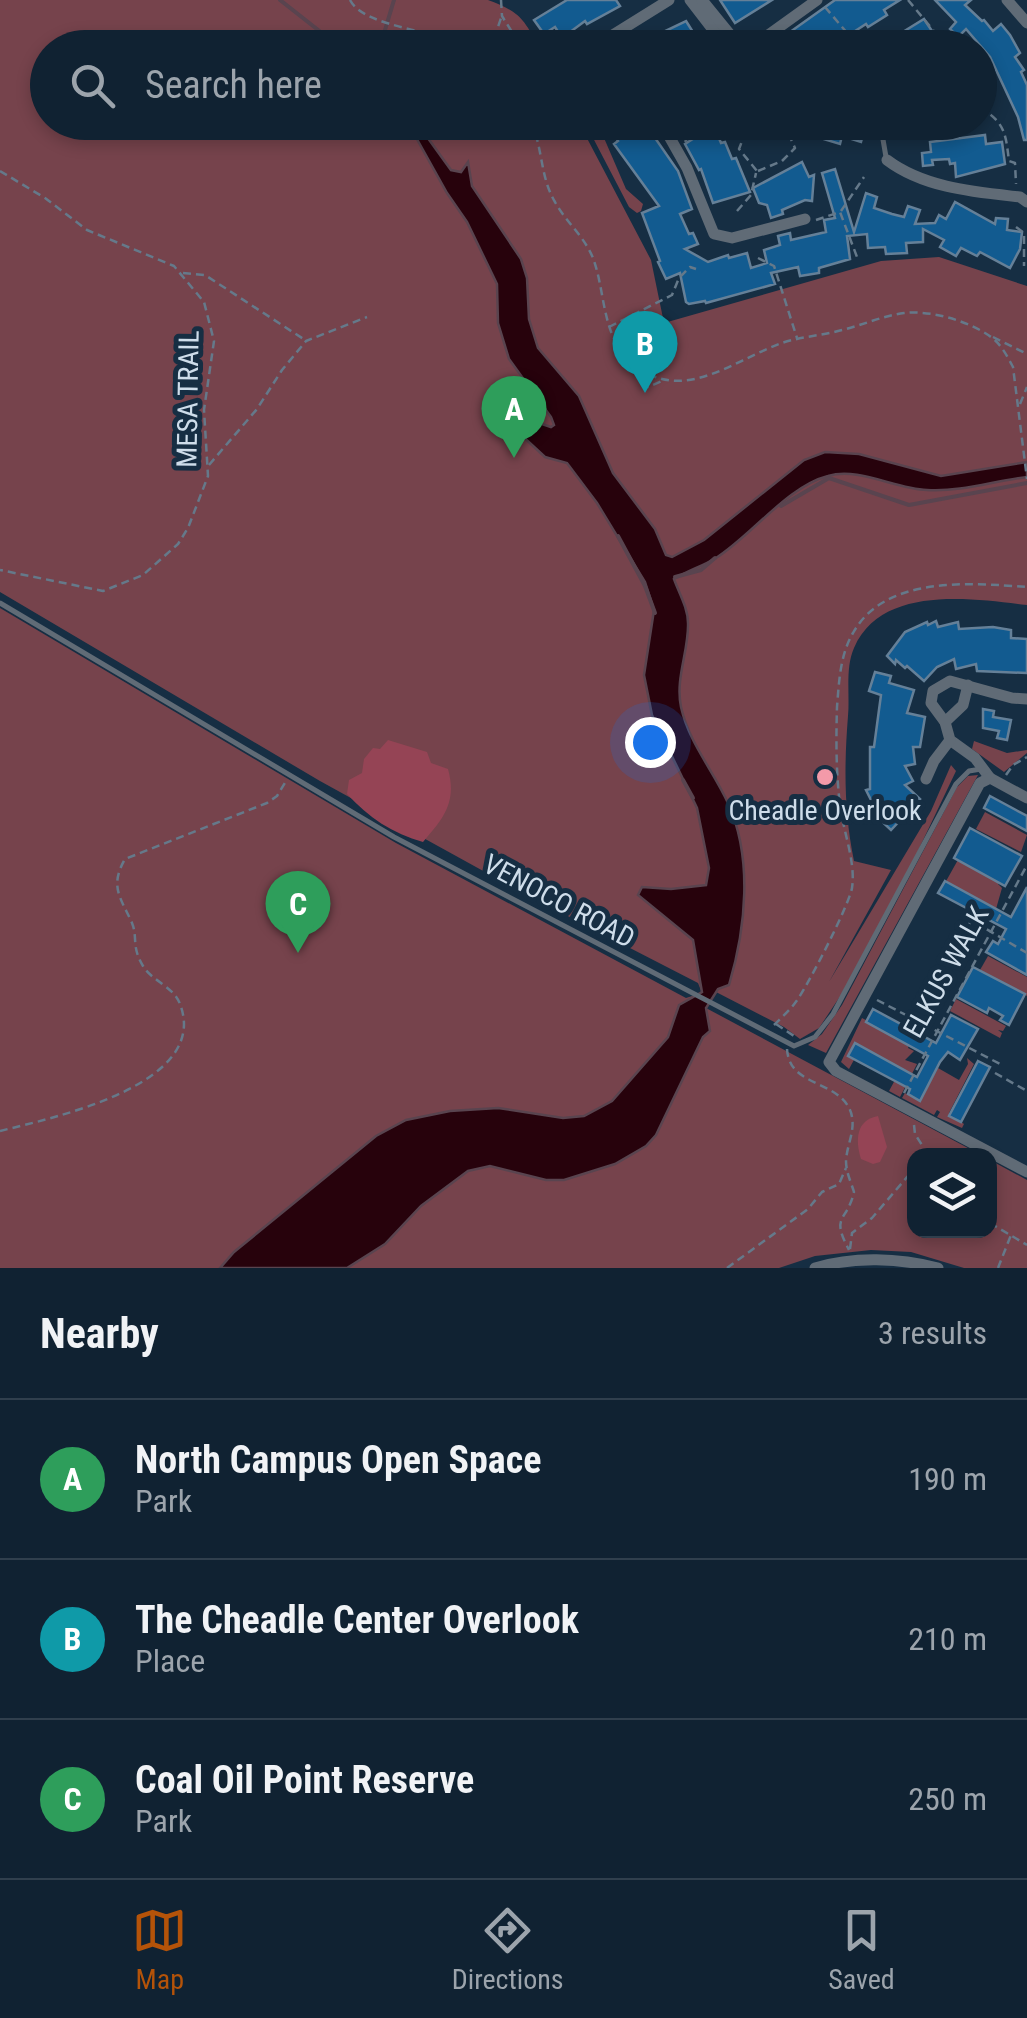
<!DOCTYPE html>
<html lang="en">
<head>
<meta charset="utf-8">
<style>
	body { margin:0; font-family:"Roboto Condensed",sans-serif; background:#1e2f3e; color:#f1f3f6 }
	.controls { position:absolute; right:30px; bottom:30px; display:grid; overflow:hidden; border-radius:20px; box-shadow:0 5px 15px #0003 }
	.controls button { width:90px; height:90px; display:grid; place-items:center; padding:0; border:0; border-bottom:2px solid #303f4d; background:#102232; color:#f1f3f6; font:50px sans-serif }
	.you { position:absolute; left:650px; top:742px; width:35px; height:35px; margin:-25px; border:8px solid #fff; border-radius:50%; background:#1a73e8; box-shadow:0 0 0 15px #1a73e833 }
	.badge { display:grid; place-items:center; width:65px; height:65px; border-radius:50%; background:#b45309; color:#fff; font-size:32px; font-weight:700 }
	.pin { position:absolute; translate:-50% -82px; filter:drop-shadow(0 2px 5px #0008) }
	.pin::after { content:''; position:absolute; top:52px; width:35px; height:30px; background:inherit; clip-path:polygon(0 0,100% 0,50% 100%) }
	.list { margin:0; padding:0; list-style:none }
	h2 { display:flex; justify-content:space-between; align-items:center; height:130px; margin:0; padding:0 40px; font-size:42px }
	h2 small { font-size:32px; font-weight:400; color:#9ca4ac }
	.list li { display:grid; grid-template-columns:65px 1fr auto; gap:30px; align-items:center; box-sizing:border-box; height:160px; padding:0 40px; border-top:2px solid #303f4d }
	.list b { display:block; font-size:38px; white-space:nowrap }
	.list p { margin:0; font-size:32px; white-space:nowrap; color:#9ca4ac }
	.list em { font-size:32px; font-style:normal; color:#9ca4ac }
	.icon { flex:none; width:55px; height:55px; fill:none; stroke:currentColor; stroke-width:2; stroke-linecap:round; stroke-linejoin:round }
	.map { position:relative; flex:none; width:1027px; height:1268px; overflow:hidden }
	.search { position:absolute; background:#102232; box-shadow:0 5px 15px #0003; left:30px; right:30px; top:30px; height:110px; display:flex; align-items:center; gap:25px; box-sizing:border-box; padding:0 35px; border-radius:55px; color:#9ca4ac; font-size:38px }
	.sheet { height:610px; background:#102232 }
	nav { display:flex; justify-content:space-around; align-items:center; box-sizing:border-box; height:140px; border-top:2px solid #303f4d; background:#102232; font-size:28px; color:#9ca4ac }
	nav a { display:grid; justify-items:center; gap:5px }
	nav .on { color:#b45309 }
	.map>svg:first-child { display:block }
	.green { fill:#76434c }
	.forest { fill:#954455 }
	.water { fill:#27020c; stroke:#59444f; stroke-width:2.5 }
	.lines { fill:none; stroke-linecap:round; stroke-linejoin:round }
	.stream { stroke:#59444f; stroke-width:4 }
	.building { fill:#125b90; stroke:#658098; stroke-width:2.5 }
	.path { stroke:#65798a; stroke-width:2.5; stroke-dasharray:8 5; stroke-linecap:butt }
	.service { stroke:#606b76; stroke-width:5 }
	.minor { stroke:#606b76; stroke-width:11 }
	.poi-dot { fill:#f39aa9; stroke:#162e43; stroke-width:4 }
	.labels { text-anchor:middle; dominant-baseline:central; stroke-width:10; stroke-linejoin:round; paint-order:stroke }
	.street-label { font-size:28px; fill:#ceddea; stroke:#162e43 }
	.poi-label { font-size:28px; fill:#ceddea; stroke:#162e43 }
</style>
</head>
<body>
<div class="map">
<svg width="1027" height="1268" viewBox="0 0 1027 1268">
	<rect width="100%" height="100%" fill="#162e43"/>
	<!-- green -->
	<g class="green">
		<path d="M0,0H488C520,12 523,18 539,47L48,48V122L579,123L651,260L664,323L881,261L939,257L1027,286V605C973,599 882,584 854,648C845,668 850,695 848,716C844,766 844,812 854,861L891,870L829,982L931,811L951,765L956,771L916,855L841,995L819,1028L800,1039L784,1027L716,992L706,1008L981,1155L914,1156V1230H990V1160L1027,1180V1268H964L911,1252L871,1250L815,1256L779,1268H0V608L396,843L686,998L702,993L698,983L525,894L320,781L0,592Z"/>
		<path d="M601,131L626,189L643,204L641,211L637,213L629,207L592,136Z"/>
		<path d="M974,741L1007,753L1027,750V753L1004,772L972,749Z"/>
		<path d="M978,775L826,1053L808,1045L822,1034L842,1005L957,787L968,776Z"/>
		<path d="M985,812L1027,835L1021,852L976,829Z"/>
		<path d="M959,858L1000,880L998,884L1002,888L996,909L945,883Z"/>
		<path d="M988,956L1027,977V996L980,970Z"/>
		<path d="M956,999L1006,1026L1003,1031L998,1030L1002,1033L1000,1038L950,1011Z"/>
		<path d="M862,1018L910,1043L908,1048L914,1051L905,1060L917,1064L900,1097L889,1091L895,1080L855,1058L849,1069L841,1062Z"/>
		<path d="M967,1058L974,1064L949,1113L964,1124L962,1128L937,1117L940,1112L937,1110L934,1115L902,1098L905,1093L920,1101L938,1068L959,1080L968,1064Z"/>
	</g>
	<!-- forest -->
	<g class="forest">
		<path d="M388,740L427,752L431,763L448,769C457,802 444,818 423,842C393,834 368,817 347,794L349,780L362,773L364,759L373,748L380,749Z"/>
		<path d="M878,1116L887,1147L880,1162L873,1164L861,1159C855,1140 856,1120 878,1116Z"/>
	</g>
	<!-- water -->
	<path class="water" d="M408,123H417L451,170L461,172L468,162L472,186L521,259L527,278L529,319L538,348L579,396L613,473L655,529L666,555L672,557L704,540L804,460L825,452L859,454L941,476L1027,462V477C993,481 962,492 927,490C895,489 859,467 828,476C788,486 751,536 716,558C703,566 687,571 674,579C679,593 688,608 688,623C689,651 675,678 681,707C689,743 713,770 728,803C753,858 746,928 729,985L718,989L706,1008L710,1031L703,1037L656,1135L646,1146L615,1164L564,1180H546L490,1166L468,1171L421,1206L385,1244L347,1268H220L234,1252L376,1136L406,1120L450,1111L498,1108L563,1118L584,1116L612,1101L668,1037L679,1005L702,992L693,940L638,895L642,887L671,889L706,885L709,868L697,808L652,715L644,675L654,610L645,582L597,503L567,463L545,457L505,420L506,412L551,427L554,425L551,417L509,359L498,323L497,284L467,222L447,193Z"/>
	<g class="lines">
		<!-- stream -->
		<g class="stream">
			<path d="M280,0L341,48"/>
			<path d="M384,48L382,40L394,0"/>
			<path d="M781,506L829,478L909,505L1027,483"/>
			<path d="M618,536L645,586L655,613"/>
			<path d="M675,577L701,570L715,558"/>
			<path d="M683,780L693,798"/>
		</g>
	</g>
	<!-- building -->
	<g class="building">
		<path d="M567,0H616L620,6L587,24L585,21L562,38L555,27L544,34L534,20Z"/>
		<path d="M720,0H772L735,23Z"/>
		<path d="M835,0H900L884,10L887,15L868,27L866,24L829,48H796L793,44L780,48L776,42Z"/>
		<path d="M935,0H971L965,5L982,21L984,20L993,31L1001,24L1010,35L1020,53L1015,57L1024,70L1021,72L1027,85V140H1024L1018,117L990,57L966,29L958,37L950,29L956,22Z"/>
		<path d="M924,19L932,31L930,39L935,48H877Z"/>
		<path d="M686,21L703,48H654L664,41L659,34Z"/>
		<path d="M619,122H644L678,171L692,209L680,214L689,234L693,233L698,244L685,249L708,262L728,255L729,258L747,253L751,268L767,263L764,250L780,245L778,236L790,233L791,240L826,232L824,220L835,218L822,173L835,169L854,232L866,193L877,197L874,208L892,214L904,217L908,206L920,210L915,224L935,223L939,215L946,219L955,202L995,224L996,218L1008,219L1007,230L1022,232L1020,249L1010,268L980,252L977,256L961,248L956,256L940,247L944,240L923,229V242L906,243L907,253L886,254L885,247L868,248L867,234L847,236L850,259L819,268V273L800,276L798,267L771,273L775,284L706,303L705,301L689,304L686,302L680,273L666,279L658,262L660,261L642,213L659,206L614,144L618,141L610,128Z"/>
		<path d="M825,122H854L853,127L864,131L861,142L842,136L840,144L820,138Z"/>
		<path d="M898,122H923L927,129L912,138L910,133L906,135Z"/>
		<path d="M710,128L715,129L721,143L725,142L732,159L736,158L750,192L713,203L701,169L699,170L685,144Z"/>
		<path d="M985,135L986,144L1002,142L1005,164L956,177L955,163L950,164L949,159L932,160L933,165L923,166L922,153L931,152L930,142Z"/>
		<path d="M802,162L809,177L814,175L812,201L805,200L782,210L783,214L771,218L767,205L759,203L753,188Z"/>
		<path d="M936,621L938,627L958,622L959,629L993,627L1011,630V638L1027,639V673L977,671L976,664L956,669L954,659L937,667L924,681L907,666L905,668L896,660L895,664L887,656L905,632L927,622L928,625Z"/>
		<path d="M875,672L891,676L889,683L914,690L907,713L925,717L920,747H913L915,764L905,766L913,781L905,785L920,799L891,830L876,816L878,814L866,790L870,789V747H874L881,695L869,691Z"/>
		<path d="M983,709L994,711L993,717L1011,720L1007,740L997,738L999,731L983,728Z"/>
		<path d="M990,796L1027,816V831L984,808Z"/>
		<path d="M970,828L1022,856L1005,886L954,858Z"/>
		<path d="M945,881L1011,917L1027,887V975L986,952L993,941L998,944L1006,929L938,893Z"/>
		<path d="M973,967L1025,994L1009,1025L1000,1020L1003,1016L989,1008L987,1013L957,997Z"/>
		<path d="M873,1009L936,1043L951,1015L978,1029L960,1060L948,1052L940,1062L920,1101L908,1094L910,1089L848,1056L855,1043L917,1077L928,1056L866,1022Z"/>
		<path d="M978,1061L990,1067L961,1122L949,1116Z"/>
	</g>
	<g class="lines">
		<!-- path -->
		<g class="path">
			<path d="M350,0C365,29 443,30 468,48"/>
			<path d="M501,0L502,16L522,48"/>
			<path d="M908,0L948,48"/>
			<path d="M825,7L848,34L847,48"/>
			<path d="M415,32L417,41L430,44L435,38"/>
			<path d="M485,48L495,36L501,18"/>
			<path d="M980,79L985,111C1006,124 1006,138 1009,161L1015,163L1016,184"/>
			<path d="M531,122C543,148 540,177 555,202C566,222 584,236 593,258C606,293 601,336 632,363C681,405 731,362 779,344C798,337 819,336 838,331C861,326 881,316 904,313C931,310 969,321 991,337C1001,344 1007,356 1013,367L1027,479"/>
			<path d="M539,136L592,131L609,122"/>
			<path d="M685,142L694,127L709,123L744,136L739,149L757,171"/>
			<path d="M0,171L45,198L87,230L174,266L204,302L214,341L204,410L208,476L188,528L178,544L143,575L103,591L0,570"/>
			<path d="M758,171L782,161L795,148L783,122"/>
			<path d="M737,211L751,195L756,173"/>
			<path d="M841,211L864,177"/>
			<path d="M816,220L840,212L857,257"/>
			<path d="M1016,227L1024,233V266"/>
			<path d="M758,258L774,266L797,338"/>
			<path d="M183,273L205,275L305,340"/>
			<path d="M609,327L672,295L679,278L690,267L696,269"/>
			<path d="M993,337L1027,354"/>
			<path d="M640,369L641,378L648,387L662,381"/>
			<path d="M1020,404L1027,387"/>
			<path d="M209,465L257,409L282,370L306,341L367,317"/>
			<path d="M1006,775L1013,765L1027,757"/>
			<path d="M968,927L971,920L1027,953"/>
			<path d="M877,1000L1000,1064"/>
			<path d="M776,1024L794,1036"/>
			<path d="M774,1025C781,1018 789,1011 795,1003C807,988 849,905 852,888C856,862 843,831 840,805C836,773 836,739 837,707C839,682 840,655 853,633C885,575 971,583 1027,587"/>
			<path d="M787,1049C789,1085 832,1080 848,1106C859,1125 847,1142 846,1161C846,1172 851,1182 854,1192C847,1223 830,1214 849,1250"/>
			<path d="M995,1073L1027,1091"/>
			<path d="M904,1093L1027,865"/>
			<path d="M914,1125L915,1134L922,1145L921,1156"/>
			<path d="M0,1131C52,1118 211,1085 180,1004C174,987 152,981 143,966C131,946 138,938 132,923C121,898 109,887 125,859L267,803L277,796L286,781"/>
			<path d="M990,1223L1027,1245"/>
			<path d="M850,1249L852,1233L872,1218L914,1169"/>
			<path d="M727,1268L808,1209L822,1192L839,1184L846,1168"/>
			<path d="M998,1268L1011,1235"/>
		</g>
		<!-- service -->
		<g class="service">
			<path d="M880,122L886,157"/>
			<path d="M0,603L394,837L794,1046L815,1037L833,1014L956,784L969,771L981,769"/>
		</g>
		<!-- minor -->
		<g class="minor">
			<path d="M690,0L727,48"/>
			<path d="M702,0L741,48"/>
			<path d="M1007,0L1027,23"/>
			<path d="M592,48L669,0"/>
			<path d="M750,48L817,0"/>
			<path d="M661,122L687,168L714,234L732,238L805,219"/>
			<path d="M887,160C924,188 975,192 1020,197L1027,202"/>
			<path d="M945,722L963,705L968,685"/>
			<path d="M990,778L975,758L950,740L945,722L931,703L933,691L950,681L1012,698L1027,699"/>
			<path d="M926,779L934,761L950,740"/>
			<path d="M1027,798L990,778L980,783L829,1062L836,1071L1027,1172"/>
			<path d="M815,1268C854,1256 899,1258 938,1268"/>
		</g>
	</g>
	<!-- markers -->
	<circle class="poi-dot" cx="825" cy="777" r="10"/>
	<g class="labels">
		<!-- street labels -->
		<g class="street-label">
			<text transform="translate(188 399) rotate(-89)">MESA TRAIL</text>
			<text transform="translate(559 901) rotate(28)">VENOCO ROAD</text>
			<text transform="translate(946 972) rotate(-61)">ELKUS WALK</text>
		</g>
		<!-- poi labels -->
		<g class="poi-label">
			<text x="825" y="810">Cheadle Overlook</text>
		</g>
	</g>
</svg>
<div class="controls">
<button><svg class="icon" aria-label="layers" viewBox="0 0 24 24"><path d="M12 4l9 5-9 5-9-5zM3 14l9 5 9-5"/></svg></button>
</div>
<div class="you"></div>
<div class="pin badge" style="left:514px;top:458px;background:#2e9e5b">A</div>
<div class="pin badge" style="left:645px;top:393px;background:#0f9aa8">B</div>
<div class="pin badge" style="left:298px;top:953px;background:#2e9e5b">C</div>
<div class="search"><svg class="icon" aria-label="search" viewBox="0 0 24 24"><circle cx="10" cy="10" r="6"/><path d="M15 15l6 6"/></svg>Search here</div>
</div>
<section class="sheet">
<h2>Nearby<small>3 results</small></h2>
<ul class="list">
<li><span class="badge" style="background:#2e9e5b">A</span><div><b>North Campus Open Space</b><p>Park</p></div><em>190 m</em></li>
<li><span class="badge" style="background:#0f9aa8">B</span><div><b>The Cheadle Center Overlook</b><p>Place</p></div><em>210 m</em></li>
<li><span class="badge" style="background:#2e9e5b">C</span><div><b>Coal Oil Point Reserve</b><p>Park</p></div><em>250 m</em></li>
</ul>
</section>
<nav>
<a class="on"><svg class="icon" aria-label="map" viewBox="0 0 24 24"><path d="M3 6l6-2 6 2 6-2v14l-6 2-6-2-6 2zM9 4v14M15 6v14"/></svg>Map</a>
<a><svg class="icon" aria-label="directions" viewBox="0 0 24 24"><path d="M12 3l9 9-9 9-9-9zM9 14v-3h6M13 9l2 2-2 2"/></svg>Directions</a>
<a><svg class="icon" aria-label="saved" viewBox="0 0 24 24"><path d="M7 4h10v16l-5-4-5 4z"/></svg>Saved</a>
</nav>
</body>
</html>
